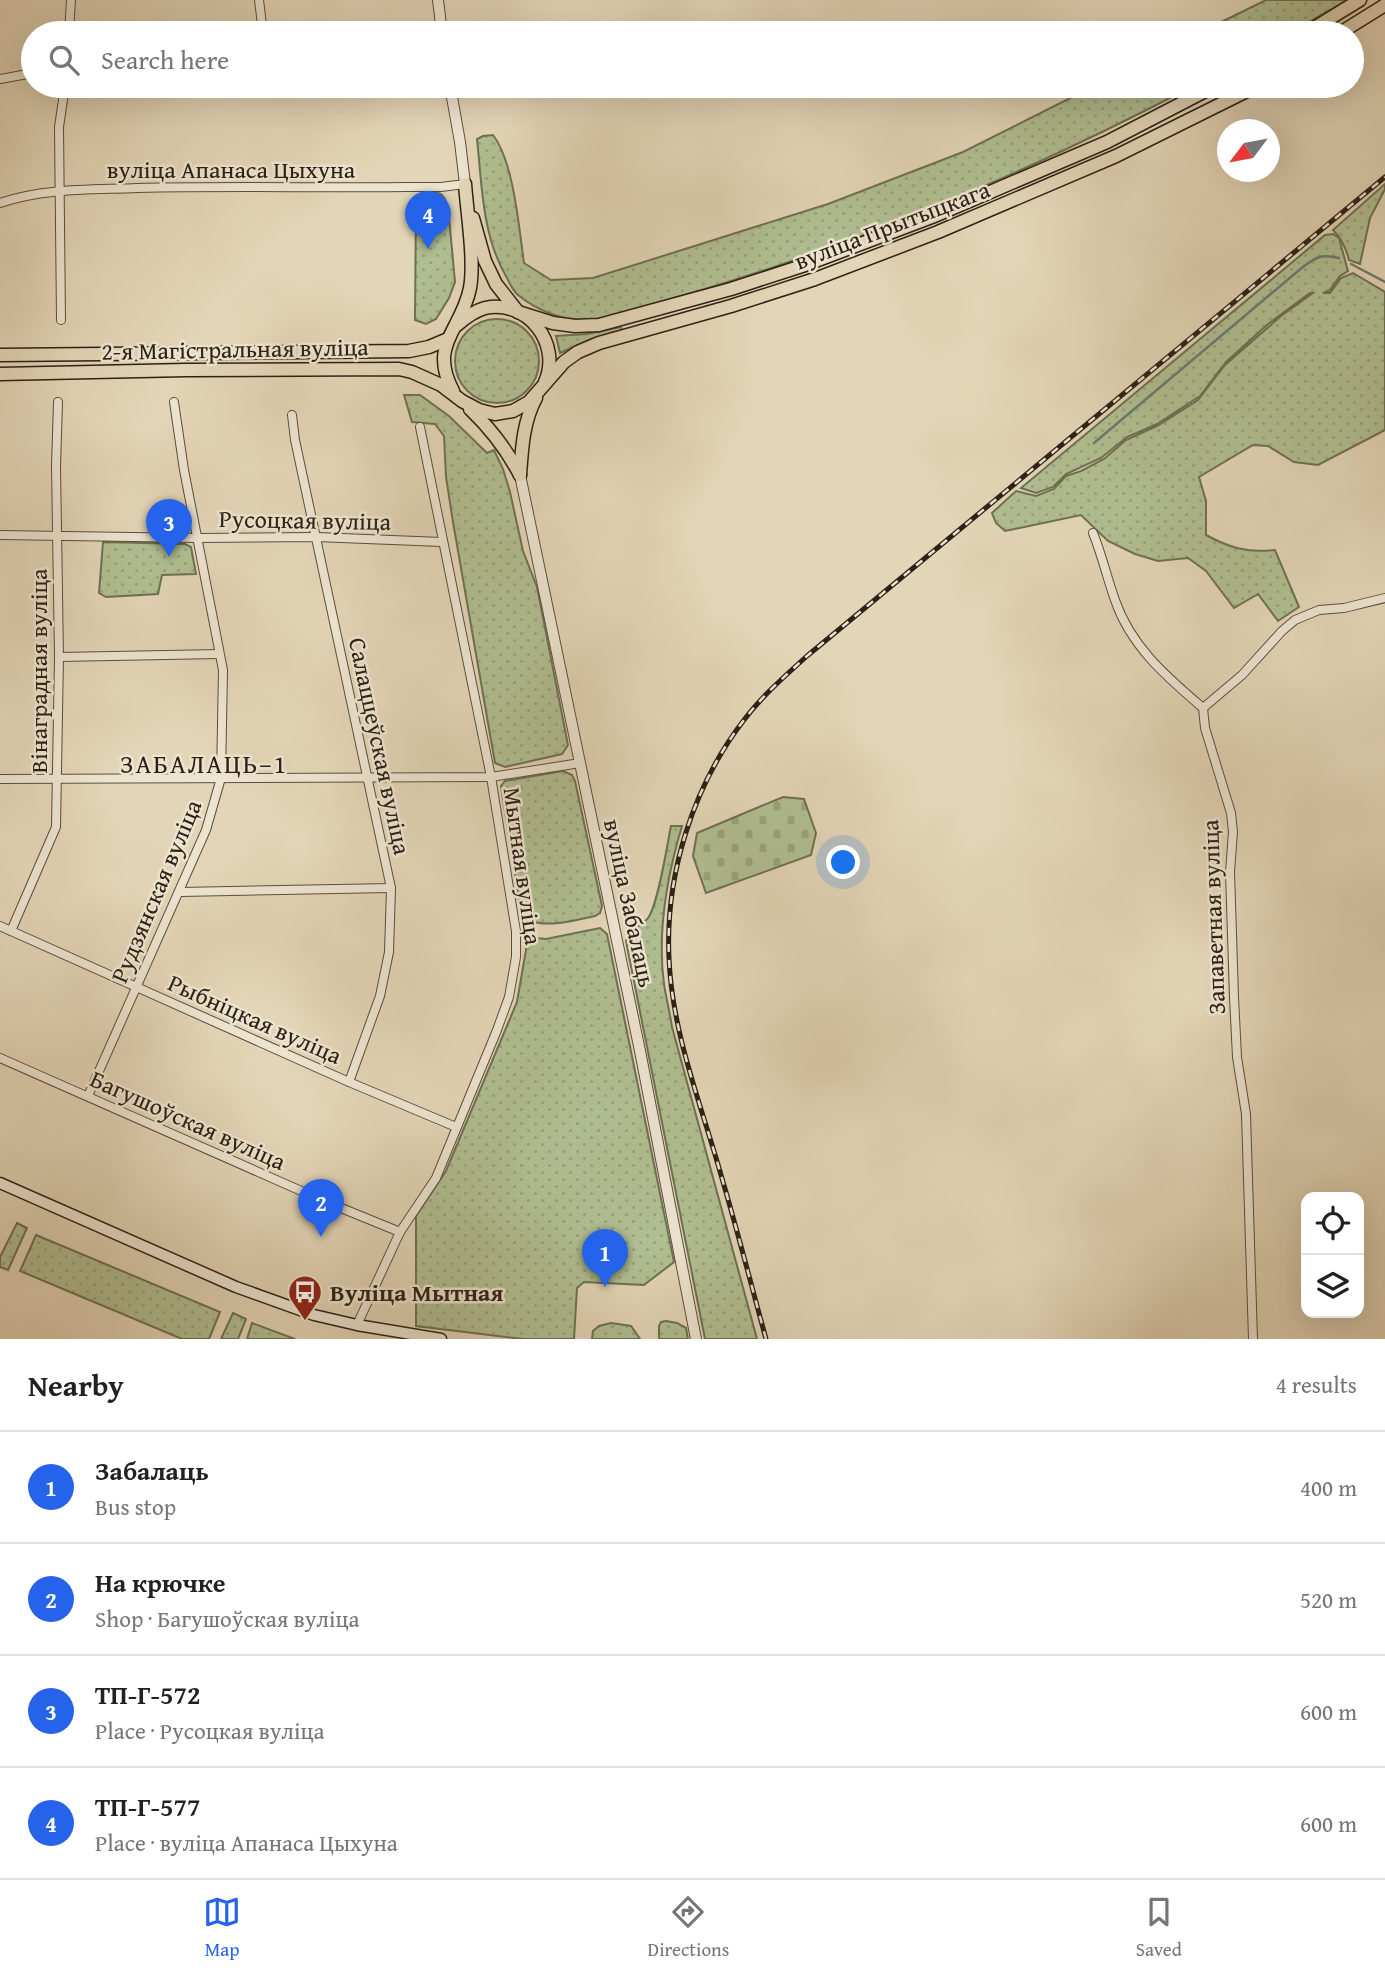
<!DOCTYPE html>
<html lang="en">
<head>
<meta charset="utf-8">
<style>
	body { margin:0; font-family:"Gentium Book Plus",serif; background:#f2f2f2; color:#202124 }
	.controls { position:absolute; right:21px; bottom:21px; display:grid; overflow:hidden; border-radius:14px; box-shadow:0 7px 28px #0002 }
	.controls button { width:63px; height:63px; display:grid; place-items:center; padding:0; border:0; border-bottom:2px solid #e0e0e0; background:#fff; color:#202124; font:35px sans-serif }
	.compass { position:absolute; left:1217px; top:119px; width:63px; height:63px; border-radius:50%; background:#fff; box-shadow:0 7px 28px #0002; rotate:238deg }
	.you { position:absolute; left:844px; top:863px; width:24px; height:24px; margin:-18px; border:5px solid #fff; border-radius:50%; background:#1a73e8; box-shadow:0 0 0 10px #1a73e833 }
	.badge { display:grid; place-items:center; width:46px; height:46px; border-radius:50%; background:#2563eb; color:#fff; font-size:23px; font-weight:700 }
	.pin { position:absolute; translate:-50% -58px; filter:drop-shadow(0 2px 4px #0008) }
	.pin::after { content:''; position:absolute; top:37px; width:24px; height:21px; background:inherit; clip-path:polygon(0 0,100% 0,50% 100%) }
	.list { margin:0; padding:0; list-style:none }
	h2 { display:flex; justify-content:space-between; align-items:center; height:91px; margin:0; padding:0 28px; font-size:30px }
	h2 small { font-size:23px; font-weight:400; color:#757577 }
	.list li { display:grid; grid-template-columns:46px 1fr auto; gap:21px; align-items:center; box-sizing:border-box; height:112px; padding:0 28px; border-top:2px solid #e0e0e0 }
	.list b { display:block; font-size:26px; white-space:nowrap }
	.list p { margin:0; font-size:23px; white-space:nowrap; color:#757577 }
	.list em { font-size:23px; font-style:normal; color:#757577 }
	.icon { flex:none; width:38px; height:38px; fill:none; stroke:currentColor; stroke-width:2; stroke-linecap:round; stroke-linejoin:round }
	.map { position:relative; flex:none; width:1385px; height:1339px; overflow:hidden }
	.search { position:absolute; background:#fff; box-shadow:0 7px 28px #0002; left:21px; right:21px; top:21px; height:77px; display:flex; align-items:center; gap:18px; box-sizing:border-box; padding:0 24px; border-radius:38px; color:#757577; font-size:26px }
	.sheet { height:539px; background:#fff }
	nav { display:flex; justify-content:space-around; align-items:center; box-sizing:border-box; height:98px; border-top:2px solid #e0e0e0; background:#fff; font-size:19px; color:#757577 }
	nav a { display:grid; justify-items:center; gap:4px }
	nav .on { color:#2563eb }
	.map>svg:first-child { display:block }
	.grass { fill:url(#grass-dots); stroke:#6e7053; stroke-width:2 }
	.cemetery { fill:url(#cemetery-stones); stroke:#6e7053; stroke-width:2 }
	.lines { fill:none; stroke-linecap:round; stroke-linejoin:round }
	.stream { stroke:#6b7c70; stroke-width:2.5 }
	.minor-casing { stroke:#5a4e3e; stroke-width:10 }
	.tertiary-casing { stroke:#5a4e3e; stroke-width:12 }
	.secondary-casing { stroke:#2c2115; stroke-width:13 }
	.primary-casing { stroke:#2c2115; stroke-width:15 }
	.minor { stroke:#ede4d0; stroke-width:8 }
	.tertiary { stroke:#ede4d0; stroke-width:10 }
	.secondary { stroke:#ede4d0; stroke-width:10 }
	.primary { stroke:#e3d5b7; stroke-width:12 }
	.rail-casing { stroke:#2c2115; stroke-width:5 }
	.rail { stroke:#ede4d0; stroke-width:2.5; stroke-dasharray:8; stroke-linecap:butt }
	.labels { text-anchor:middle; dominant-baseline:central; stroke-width:5; stroke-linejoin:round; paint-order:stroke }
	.street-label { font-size:24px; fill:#2c2115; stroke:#ede4d0 }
	.poi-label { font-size:24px; font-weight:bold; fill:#2c2115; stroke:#ede4d0; text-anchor:start }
	.neighbourhood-label { font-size:26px; letter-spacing:2px; fill:#2c2115; stroke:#ede4d0 }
</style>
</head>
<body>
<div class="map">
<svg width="1385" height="1339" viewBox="0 0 1385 1339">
	<defs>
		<pattern id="grass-dots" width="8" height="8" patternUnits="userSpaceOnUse" patternTransform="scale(1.75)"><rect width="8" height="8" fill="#b0be91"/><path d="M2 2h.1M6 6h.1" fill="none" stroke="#98a37c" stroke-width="1.8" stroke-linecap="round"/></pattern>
		<pattern id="cemetery-stones" width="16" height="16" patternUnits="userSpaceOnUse" patternTransform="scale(1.75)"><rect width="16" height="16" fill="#b0be91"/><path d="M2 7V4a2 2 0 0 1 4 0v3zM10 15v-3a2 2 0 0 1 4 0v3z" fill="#98a37c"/></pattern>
	</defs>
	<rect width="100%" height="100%" fill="#e3d5b7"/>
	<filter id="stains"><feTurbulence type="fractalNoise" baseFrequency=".00286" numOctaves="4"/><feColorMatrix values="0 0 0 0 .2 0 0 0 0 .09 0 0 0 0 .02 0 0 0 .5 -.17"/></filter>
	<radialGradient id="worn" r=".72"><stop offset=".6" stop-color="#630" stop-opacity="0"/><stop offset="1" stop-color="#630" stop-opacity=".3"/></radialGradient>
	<!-- grass -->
	<g class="grass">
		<path d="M1266,0H1347L1290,33H1199Z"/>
		<path d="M1094,86H1193C1037,168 874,238 705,289C681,296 657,303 633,310C619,314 602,320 587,320C562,320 538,311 518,295C513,291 510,284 507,278C482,236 482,186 477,139L483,136L493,135C514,162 519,229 524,263L551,280L593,278L828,204L963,152Z"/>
		<path d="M1385,184V189L1370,218L1360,264L1349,260C1346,248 1342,239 1333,230Z"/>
		<path d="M432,191L441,194L445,199L449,217L455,282L449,298L436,319L426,324L415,320L416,201L418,196Z"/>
		<path d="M1333,234L1339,238L1348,271L1340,276L1329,291L1323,293H1330L1341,278L1353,273L1385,292V430L1318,465L1294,462L1268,446L1253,445L1199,477L1206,501V535C1230,548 1247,553 1275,550L1299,607L1278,621L1258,594L1234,608L1206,571L1188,558L1158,561L1135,554L1108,541L1081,515L1005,531L996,523L992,513L1016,491L1036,496L1054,489L1066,476L1081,471L1104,459L1126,440L1157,426L1198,400L1225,365L1281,316L1313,293H1310L1268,324L1226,362L1200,396L1157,424L1127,437L1101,458L1066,474L1053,487L1036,493L1021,488L1325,235Z"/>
		<circle cx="497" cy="361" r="42"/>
		<path d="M621,327L622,330L589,340L560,353L556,336L587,334Z"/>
		<path d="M404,395H420L449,416L487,453L494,450L503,469L510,492L523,551L537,587L568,745L562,754L505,767L495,763L453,522L446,477L444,436L435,424L412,422Z"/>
		<path d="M103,542L185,544L191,547L196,574L162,575L158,594L106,597L99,593Z"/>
		<path d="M563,771L572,775L575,781L602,906L600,913L595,916C571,921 550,928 526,920L520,905L501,786L505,781Z"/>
		<path d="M671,826H682C667,876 657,931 664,984C666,998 670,1013 672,1027L757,1339H705L626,941C634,922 640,929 648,918C658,905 667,846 671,826Z"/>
		<path d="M600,928L607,934L674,1262L644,1285L584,1282L577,1288L574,1339H523L416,1326V1216L446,1171L517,1002L526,950L525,937L546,939Z"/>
		<path d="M17,1223L27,1228L8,1270L0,1267V1257Z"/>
		<path d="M36,1235L220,1312L209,1339H182L20,1271Z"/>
		<path d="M233,1313L246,1319L238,1339H221Z"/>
		<path d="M666,1321L677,1323L686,1328L688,1339H659V1326L661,1322Z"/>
		<path d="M252,1323L295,1339H247Z"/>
		<path d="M611,1323L631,1326L640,1339H592L593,1331L599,1326Z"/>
	</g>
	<!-- cemetery -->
	<path class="cemetery" d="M783,797L804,799L816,833L811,855L706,893L693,856L697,833Z"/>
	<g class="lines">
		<!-- stream -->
		<g class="stream">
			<path d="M1351,264L1385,282"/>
			<path d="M1094,443L1304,266C1318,256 1322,254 1339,258"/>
		</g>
		<!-- minor casing -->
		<g class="minor-casing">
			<g id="minor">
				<path d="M259,0L263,33"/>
				<path d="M69,33L71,0"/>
				<path d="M0,79L33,73"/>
				<path d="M0,203C44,188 91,190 137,188C227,186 318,188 408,187H441L465,184"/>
				<path d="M61,320L59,127L65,86"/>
				<path d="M292,415L295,440L391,888L389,952L380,996L349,1082"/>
				<path d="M1093,533C1102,555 1107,578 1115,600C1131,647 1167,677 1203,708L1205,728L1231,813L1233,832L1230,872L1234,997L1237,1057L1246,1114L1253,1339"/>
				<path d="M0,535L198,538L316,537L442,542"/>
				<path d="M59,657L219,654"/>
				<path d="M1203,708L1242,675L1282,631L1295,620L1319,610L1344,608L1385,598"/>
				<path d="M0,779L491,777L580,763"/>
				<path d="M180,892L391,888"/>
				<path d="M0,926L349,1082L456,1127"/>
				<path d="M11,931L56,827L59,657L56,466L58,402"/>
				<path d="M0,1058L324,1201L400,1232"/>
				<path d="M88,1096L206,830L221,778L223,670L184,470L174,402"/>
				<path d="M357,1325L400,1232L436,1178L497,1030L509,997L516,957V931L491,777L420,427"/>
			</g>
		</g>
		<!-- tertiary casing -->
		<g class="tertiary-casing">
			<g id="tertiary">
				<path d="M438,0L442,33"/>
				<path d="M450,86L460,142L465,184"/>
				<path d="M520,475L640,1051L696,1339"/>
			</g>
		</g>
		<!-- secondary casing -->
		<g class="secondary-casing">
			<path id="secondary" d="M0,1183L236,1287L314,1315L357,1325L441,1339"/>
		</g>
		<!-- primary casing -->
		<g class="primary-casing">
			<g id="primary">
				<path d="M1306,33L1360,0"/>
				<path d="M1340,33L1385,5"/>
				<path d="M473,218L485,261L496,284L518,312"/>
				<path d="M518,312L553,323L575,326L599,325L731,289L805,265L932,217L1107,142L1215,86"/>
				<path d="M457,325C465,318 474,311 485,308C527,299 562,343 545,382"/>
				<path d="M0,355L409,351L429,347L448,339"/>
				<path d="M0,374L186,370L399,369L412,372L441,385L462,401L479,410L495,414L513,411L529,402L564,362L578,352L599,343L731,306L815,279L938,232L1116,156L1257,86"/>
				<path d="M453,391C428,344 462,330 470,288C475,261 467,212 465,184"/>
				<path d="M470,409C491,429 507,450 520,475"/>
				<path d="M520,475C522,448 523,422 536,398"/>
			</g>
		</g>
		<!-- minor -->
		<use href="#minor" class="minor"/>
		<!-- tertiary -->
		<use href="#tertiary" class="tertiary"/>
		<!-- secondary -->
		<use href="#secondary" class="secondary"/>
		<!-- primary -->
		<use href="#primary" class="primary"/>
		<!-- rail casing -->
		<g class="rail-casing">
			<path id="rail" d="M766,1339C751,1284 737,1229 721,1175C701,1104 672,1033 669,958C665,875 693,786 744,720C762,696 785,676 807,656L1385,177"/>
		</g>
		<!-- rail -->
		<use href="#rail" class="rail"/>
	</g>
	<!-- icons -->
	<defs>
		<g id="bus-pin" transform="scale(1.75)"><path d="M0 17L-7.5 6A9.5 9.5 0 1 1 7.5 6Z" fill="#8f2418" stroke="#ede4d0"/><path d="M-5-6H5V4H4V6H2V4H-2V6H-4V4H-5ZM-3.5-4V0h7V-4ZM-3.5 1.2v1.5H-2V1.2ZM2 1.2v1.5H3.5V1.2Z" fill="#fff"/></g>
	</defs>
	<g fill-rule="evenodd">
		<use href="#bus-pin" x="305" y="1292"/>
	</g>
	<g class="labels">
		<!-- street labels -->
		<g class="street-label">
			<text x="231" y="169">вуліца Апанаса Цыхуна</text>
			<text transform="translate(892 225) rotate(-21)">вуліца Прытыцкага</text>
			<text transform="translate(235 349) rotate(-1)">2-я Магістральная вуліца</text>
			<text transform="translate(305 520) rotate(1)">Русоцкая вуліца</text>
			<text transform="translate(38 671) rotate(-90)">Вінаградная вуліца</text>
			<text transform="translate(380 746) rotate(78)">Салаццеўская вуліца</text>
			<text transform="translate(523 866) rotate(82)">Мытная вуліца</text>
			<text transform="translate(156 891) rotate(-67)">Рудзянская вуліца</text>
			<text transform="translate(630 903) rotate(78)">вуліца Забалаць</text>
			<text transform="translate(1213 917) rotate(-92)">Запаветная вуліца</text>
			<text transform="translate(255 1019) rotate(24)">Рыбніцкая вуліца</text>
			<text transform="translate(188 1120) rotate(24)">Багушоўская вуліца</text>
		</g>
		<!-- poi labels -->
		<g class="poi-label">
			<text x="330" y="1292">Вуліца Мытная</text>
		</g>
		<!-- neighbourhood labels -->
		<g class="neighbourhood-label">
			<text x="204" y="763">ЗАБАЛАЦЬ–1</text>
		</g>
	</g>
	<rect width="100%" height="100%" filter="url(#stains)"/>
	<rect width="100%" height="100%" fill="url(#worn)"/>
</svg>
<div class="controls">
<button><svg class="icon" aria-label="locate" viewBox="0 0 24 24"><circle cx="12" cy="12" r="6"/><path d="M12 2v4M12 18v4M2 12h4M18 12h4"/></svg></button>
<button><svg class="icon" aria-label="layers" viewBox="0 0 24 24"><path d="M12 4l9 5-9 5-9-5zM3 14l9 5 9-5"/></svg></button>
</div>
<svg class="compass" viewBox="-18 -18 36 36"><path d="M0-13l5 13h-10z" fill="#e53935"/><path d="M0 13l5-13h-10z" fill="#757577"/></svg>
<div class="you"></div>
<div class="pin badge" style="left:605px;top:1287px">1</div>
<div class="pin badge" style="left:321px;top:1237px">2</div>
<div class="pin badge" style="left:169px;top:557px">3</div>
<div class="pin badge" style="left:428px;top:249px">4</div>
<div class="search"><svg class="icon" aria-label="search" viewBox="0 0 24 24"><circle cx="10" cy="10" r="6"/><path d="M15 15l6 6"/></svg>Search here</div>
</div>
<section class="sheet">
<h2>Nearby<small>4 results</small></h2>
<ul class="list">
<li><span class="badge">1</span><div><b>Забалаць</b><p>Bus stop</p></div><em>400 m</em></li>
<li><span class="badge">2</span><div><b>На крючке</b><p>Shop · Багушоўская вуліца</p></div><em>520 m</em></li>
<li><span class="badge">3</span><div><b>ТП-Г-572</b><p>Place · Русоцкая вуліца</p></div><em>600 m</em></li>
<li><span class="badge">4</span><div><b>ТП-Г-577</b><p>Place · вуліца Апанаса Цыхуна</p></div><em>600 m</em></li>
</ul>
</section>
<nav>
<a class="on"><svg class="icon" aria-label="map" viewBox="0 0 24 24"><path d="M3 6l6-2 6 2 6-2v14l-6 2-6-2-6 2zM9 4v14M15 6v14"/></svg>Map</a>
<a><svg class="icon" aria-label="directions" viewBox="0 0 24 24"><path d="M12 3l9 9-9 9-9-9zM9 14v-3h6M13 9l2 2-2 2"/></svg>Directions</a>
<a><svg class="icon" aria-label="saved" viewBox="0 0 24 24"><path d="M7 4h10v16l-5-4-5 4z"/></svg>Saved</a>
</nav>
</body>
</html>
